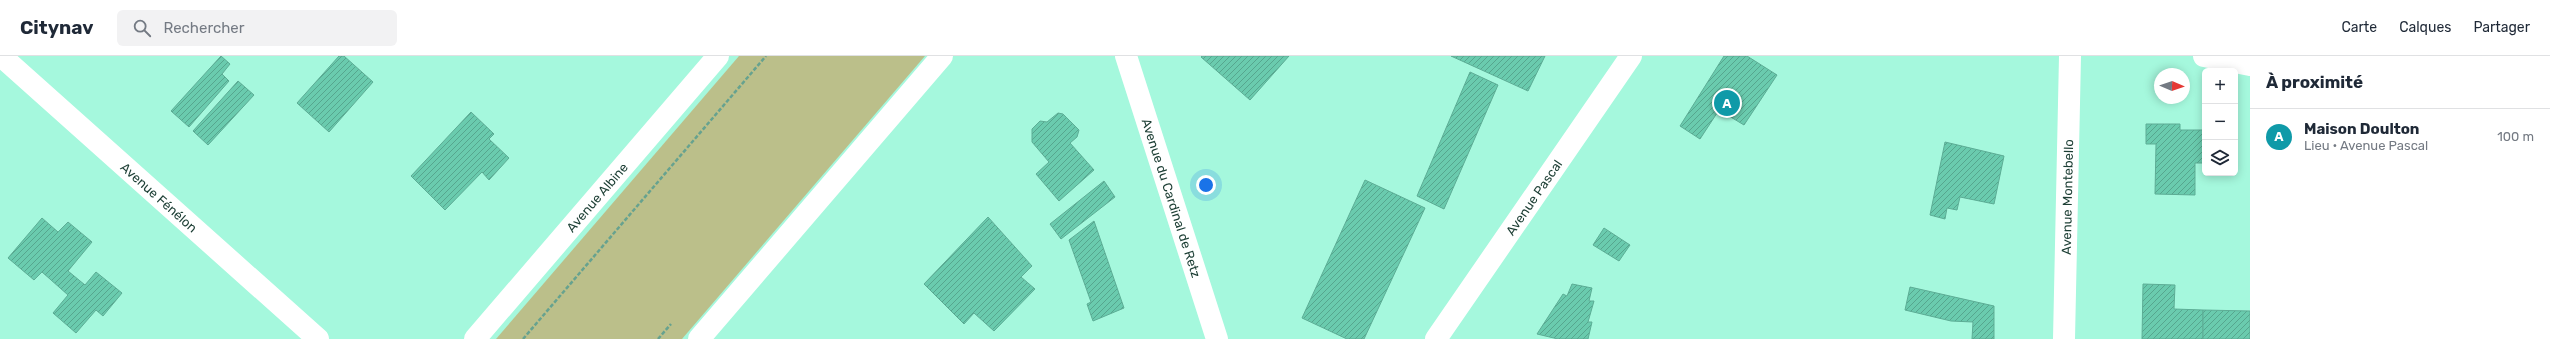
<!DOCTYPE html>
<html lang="fr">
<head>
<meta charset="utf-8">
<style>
	body { margin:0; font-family:Rubik,sans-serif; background:#f2f2f3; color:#1f2937 }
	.controls { position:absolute; right:12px; top:12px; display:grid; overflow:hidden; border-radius:6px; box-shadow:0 2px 10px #0003 }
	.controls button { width:36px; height:36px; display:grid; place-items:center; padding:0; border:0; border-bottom:1px solid #e0e1e3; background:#fff; color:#1f2937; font:20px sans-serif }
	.compass { position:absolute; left:2154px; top:12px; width:36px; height:36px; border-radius:50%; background:#fff; box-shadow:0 2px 10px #0003; rotate:92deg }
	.you { position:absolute; left:1206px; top:129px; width:14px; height:14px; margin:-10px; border:3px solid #fff; border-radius:50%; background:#1a73e8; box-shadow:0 0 0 6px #1a73e833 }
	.badge { display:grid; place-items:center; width:26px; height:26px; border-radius:50%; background:#a9256f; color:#fff; font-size:13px; font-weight:700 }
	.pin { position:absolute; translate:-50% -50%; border:2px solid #fff; box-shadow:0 1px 4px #0006 }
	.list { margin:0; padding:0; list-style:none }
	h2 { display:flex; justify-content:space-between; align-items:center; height:52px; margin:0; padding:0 16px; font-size:17px }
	h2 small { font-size:13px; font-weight:400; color:#747a83 }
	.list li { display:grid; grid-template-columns:26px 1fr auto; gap:12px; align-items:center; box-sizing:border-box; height:56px; padding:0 16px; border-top:1px solid #e0e1e3 }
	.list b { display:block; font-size:15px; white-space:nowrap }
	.list p { margin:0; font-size:13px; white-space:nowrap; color:#747a83 }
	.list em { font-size:13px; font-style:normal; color:#747a83 }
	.icon { flex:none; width:22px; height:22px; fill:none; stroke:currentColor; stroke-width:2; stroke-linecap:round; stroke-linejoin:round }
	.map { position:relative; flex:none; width:2250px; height:283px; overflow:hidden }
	header { display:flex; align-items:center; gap:24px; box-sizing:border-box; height:56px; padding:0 20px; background:#fff; border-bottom:1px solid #e0e1e3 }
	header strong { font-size:19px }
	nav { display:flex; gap:22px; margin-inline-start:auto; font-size:14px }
	.search { width:280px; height:36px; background:#f2f2f3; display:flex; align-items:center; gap:10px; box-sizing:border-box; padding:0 14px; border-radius:6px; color:#747a83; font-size:15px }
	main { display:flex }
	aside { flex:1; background:#fff }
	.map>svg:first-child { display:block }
	.park { fill:#bbbf8a }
	.building { fill:url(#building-hatch); stroke:#5cad95 }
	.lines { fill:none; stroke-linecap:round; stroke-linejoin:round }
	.path { stroke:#66a28f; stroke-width:2.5; stroke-dasharray:4 2; stroke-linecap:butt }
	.minor { stroke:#fff; stroke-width:22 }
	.labels { text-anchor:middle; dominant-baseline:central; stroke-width:4; stroke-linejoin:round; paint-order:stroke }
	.street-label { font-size:13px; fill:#1c3e34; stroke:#cefeed }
</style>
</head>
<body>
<header>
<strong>Citynav</strong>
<div class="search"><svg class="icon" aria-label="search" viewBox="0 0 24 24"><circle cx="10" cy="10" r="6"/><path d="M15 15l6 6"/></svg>Rechercher</div>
<nav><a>Carte</a><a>Calques</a><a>Partager</a></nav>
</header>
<main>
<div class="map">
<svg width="2250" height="283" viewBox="0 0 2250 283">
	<defs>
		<pattern id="building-hatch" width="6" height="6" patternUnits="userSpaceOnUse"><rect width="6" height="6" fill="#6acbae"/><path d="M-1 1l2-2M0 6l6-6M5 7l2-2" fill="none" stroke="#56a68e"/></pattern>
	</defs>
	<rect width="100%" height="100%" fill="#a5f8dd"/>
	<!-- park -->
	<path class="park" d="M739,0H925L682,283H496Z"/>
	<!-- building -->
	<g class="building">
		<path d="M221,0L230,8L222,18L229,25L189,71L171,55Z"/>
		<path d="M339,0H344L373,26L329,76L297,47Z"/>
		<path d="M1202,0H1289L1250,44L1201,1Z"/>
		<path d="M1451,0H1545L1528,35Z"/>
		<path d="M1724,0H1747L1777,19L1744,69L1719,54L1700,83L1680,70Z"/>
		<path d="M1470,16L1498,29L1444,153L1417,140Z"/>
		<path d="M238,25L254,39L208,89L193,75Z"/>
		<path d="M471,56L494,78L489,83L509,102L489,124L482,116L445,154L411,120Z"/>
		<path d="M1058,57L1063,58L1079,74L1077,81L1070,87L1094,114L1059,145L1036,118L1049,106L1032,86V73L1040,65L1047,66Z"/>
		<path d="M2146,68H2180V74H2205V107H2195V139L2155,138L2156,88H2146Z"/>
		<path d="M1945,86L2004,100L1994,148L1960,141L1957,154L1947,152L1945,163L1930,159Z"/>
		<path d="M1365,124L1425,152L1364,283H1347L1302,262Z"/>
		<path d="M1104,125L1115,141L1061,183L1050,168Z"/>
		<path d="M988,161L1032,210L1021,221L1035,233L994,275L974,257L964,268L924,228Z"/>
		<path d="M42,162L58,176L68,166L92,186L68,215L85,229L96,216L122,237L103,260L96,254L76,277L53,257L68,239L42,216L34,224L8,202Z"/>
		<path d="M1094,165L1124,252L1093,265L1087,248L1091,246L1069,184Z"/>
		<path d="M1604,172L1630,189L1619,205L1593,189Z"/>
		<path d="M1572,228L1592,232L1589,245H1594L1588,266H1592L1588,283H1558L1537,278L1563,238L1567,240Z"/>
		<path d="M2143,228L2175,229L2174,253L2203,254V283H2142Z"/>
		<path d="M1910,231L1994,250V283H1972L1973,266L1951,265L1905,254Z"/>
		<path d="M2203,254L2250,255V283H2203Z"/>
	</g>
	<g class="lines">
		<!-- path -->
		<g class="path">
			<path d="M523,283L766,0"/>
			<path d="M658,283L671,268"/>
		</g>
		<!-- minor -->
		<g class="minor">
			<path id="s1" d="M1,0L318,283"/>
			<path id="s2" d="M1126,0L1217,283"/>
			<path d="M2204,0L2250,9"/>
			<path id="s3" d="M475,283L718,0"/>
			<path d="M699,283L942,0"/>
			<path id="s4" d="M1436,283L1631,0"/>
			<path id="s5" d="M2064,283L2070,0"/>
		</g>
	</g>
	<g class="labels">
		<!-- street labels -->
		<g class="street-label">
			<text stroke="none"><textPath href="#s1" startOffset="212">Avenue Fénélon</textPath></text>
			<text stroke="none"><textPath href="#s3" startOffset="187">Avenue Albine</textPath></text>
			<text stroke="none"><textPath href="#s2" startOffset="149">Avenue du Cardinal de Retz</textPath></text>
			<text stroke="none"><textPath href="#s4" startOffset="172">Avenue Pascal</textPath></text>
			<text stroke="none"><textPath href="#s5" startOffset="142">Avenue Montebello</textPath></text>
		</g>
	</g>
</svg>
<div class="controls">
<button>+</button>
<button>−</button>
<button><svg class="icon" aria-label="layers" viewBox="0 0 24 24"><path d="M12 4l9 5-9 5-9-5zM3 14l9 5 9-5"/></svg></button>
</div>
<svg class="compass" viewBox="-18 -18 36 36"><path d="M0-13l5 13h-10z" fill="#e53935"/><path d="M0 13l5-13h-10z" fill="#747a83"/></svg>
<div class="you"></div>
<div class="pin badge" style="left:1727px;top:47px;background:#0f9aa8">A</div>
</div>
<aside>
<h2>À proximité<small></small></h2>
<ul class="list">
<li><span class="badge" style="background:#0f9aa8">A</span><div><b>Maison Doulton</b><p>Lieu · Avenue Pascal</p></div><em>100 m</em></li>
</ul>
</aside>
</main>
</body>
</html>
